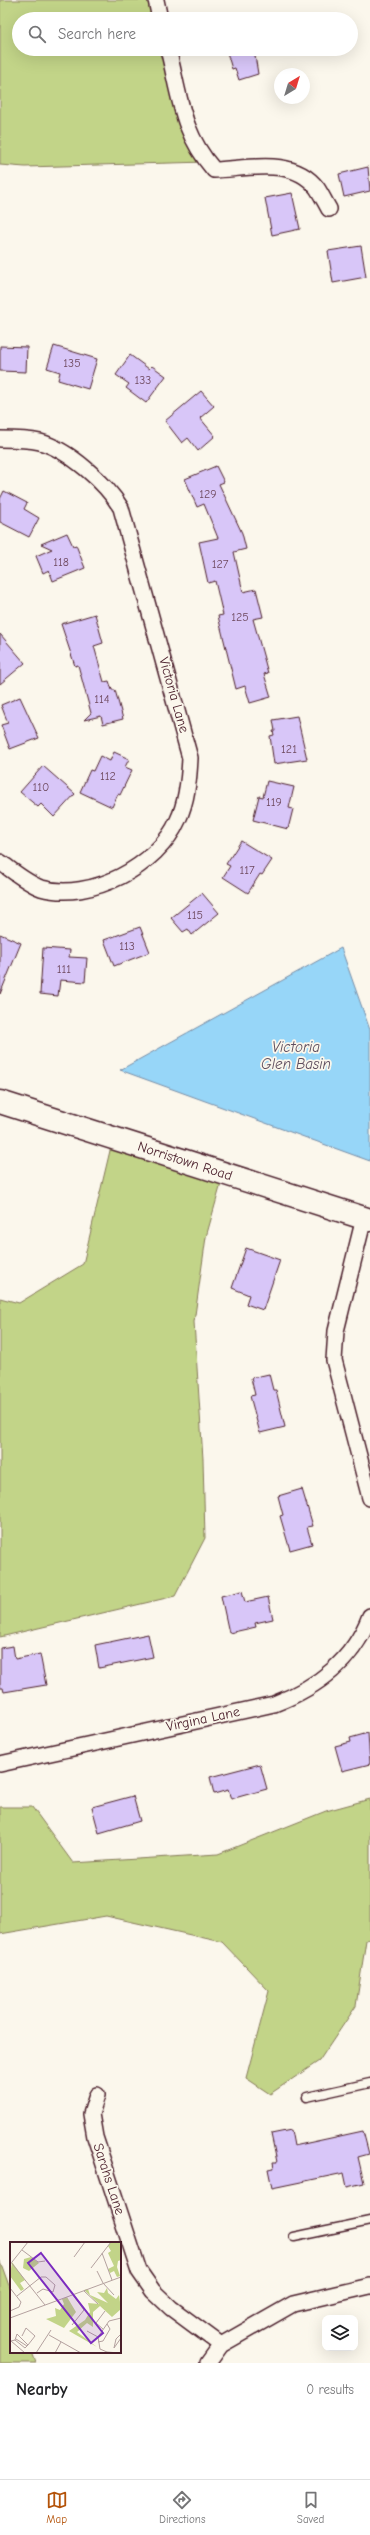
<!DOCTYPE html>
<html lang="en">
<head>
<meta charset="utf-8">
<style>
	body { margin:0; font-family:"Comic Neue",sans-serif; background:#f6f6f6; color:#202124 }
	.controls { position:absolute; right:12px; bottom:12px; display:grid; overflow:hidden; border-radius:8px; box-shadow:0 4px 16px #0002 }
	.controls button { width:36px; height:36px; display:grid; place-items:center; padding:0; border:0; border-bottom:1px solid #e0e0e0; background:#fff; color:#202124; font:20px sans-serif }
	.compass { position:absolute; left:274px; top:68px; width:36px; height:36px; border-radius:50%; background:#fff; box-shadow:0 4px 16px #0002; rotate:38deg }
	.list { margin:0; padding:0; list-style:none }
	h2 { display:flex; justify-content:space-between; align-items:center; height:52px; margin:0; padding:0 16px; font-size:17px }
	h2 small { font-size:13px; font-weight:400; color:#757577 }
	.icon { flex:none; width:22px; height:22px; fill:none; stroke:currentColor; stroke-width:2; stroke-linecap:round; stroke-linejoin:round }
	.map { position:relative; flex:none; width:370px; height:2363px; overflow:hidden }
	.search { position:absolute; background:#fff; box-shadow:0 4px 16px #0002; left:12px; right:12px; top:12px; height:44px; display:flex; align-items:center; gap:10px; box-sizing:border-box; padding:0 14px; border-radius:22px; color:#757577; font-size:15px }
	.sheet { height:116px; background:#fff }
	nav { display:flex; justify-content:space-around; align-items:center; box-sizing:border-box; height:56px; border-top:1px solid #e0e0e0; background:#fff; font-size:11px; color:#757577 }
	nav a { display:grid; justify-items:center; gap:2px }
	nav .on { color:#b45309 }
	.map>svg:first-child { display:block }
	.green { fill:#c2d488; stroke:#867a5a }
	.water { fill:#97d6f8; stroke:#788da6 }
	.building { fill:#d8c6f8; stroke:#4a1f2b }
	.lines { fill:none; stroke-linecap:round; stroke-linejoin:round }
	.service-casing { stroke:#4a1f2b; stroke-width:11 }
	.minor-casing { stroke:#4a1f2b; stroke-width:18 }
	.secondary-casing { stroke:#4a1f2b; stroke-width:25 }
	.service { stroke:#fbf7ec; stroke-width:8 }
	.minor { stroke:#fbf7ec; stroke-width:15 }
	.secondary { stroke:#fbf7ec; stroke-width:22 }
	.labels { text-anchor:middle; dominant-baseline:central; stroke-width:3.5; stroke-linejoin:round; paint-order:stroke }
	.number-label { font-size:12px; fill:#6e495e }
	.street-label { font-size:14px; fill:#4a1f2b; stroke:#fbf7ec }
	.water-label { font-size:15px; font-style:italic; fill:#5d4d5e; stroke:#fbf7ec }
	.inset-road { fill:none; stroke:#b4a19f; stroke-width:1 }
	.view { fill:#7b2cbf; fill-opacity:0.15; stroke:#7b2cbf; stroke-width:2 }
	.inset-edge { fill:none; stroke:#4a1f2b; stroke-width:2 }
</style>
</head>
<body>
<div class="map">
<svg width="370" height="2363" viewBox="0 0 370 2363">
	<rect width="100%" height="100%" fill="#fbf7ec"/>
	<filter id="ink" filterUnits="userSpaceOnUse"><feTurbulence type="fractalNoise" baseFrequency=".025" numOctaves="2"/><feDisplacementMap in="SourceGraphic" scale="8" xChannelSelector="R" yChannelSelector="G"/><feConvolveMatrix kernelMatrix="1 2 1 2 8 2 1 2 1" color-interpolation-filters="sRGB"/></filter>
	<g filter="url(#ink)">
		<!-- green -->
		<g class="green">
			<path d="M0,0H158L164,19H19V49H173L207,162L25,167L0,165Z"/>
			<path d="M113,1138L224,1173L206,1237L194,1322L203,1459L205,1538L175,1596L0,1637V1298L19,1303L83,1264Z"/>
			<path d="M370,1799V1939L366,1940L356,2006L319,2061L270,2094L246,2078L269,1991L222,1942L106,1916L0,1934V1807H32L73,1863L218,1854L326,1811Z"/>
			<path d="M0,2261L11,2291V2352H32L36,2363H0Z"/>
		</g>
		<!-- water -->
		<path class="water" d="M341,948L370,1030V1161L120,1070Z"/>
		<!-- building -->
		<g class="building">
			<path d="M226,49H254L258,74L239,80L235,68L232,69Z"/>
			<path d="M368,167L370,191L344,197L339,174Z"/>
			<path d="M292,193L300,229L272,235L265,198Z"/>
			<path d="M361,246L366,277L333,283L328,251Z"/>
			<path d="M0,346L27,347L26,372L0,371Z"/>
			<path d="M54,346L97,359L88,389L58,380L60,372L47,368Z"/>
			<path d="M130,355L149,369L152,366L166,376L146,403L126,388L129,384L116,375Z"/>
			<path d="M201,391L214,406L200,418L215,436L198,451L188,438L182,443L165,421Z"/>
			<path d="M216,466L224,482L219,484L242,533L246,549L234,552L243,592L256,589L263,617L253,619L268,673L264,674L271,697L250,703L245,686L236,689L218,616L223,615L215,581L208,583L199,542L218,538L204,504L197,507L185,479Z"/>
			<path d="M4,491L27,503L24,509L39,518L29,537L0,522V499Z"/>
			<path d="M67,533L73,546L76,545L85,568L53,581L49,570L43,573L36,556L52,549L41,544Z"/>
			<path d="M95,614L103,643L94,646L104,682L109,681L112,690H115L123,719L103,724L101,716L84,720L91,713L78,665L75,666L61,624Z"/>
			<path d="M0,634L25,663L0,684Z"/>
			<path d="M20,697L39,738L10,749L1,725L8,723L1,705Z"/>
			<path d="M297,716L307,759L274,764L270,736L274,735L273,731H275L273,720Z"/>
			<path d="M114,752L129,759L125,767L132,770L120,795L118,794L112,807L80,792L90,770L93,771L100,756L110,761Z"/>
			<path d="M43,766L75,794L54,817L41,804L38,807L20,792Z"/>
			<path d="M267,781L294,787L289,808L293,809L288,829L253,820L259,796L263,797Z"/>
			<path d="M241,841L272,860L262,875L260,874L248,893L223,877L230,866L226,864Z"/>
			<path d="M202,893L219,913L192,935L188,929L183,932L171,918Z"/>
			<path d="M140,927L150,952L114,966L104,940Z"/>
			<path d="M0,934L21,943L0,994Z"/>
			<path d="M43,948L70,950L69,957L87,958L85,982L60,980L58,996L40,994Z"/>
			<path d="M246,1248L280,1260L263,1310L246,1304L249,1295L232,1288Z"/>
			<path d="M269,1374L273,1390H276L285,1427L260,1433L250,1396L255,1395L251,1378Z"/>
			<path d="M302,1489L313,1526L307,1527L312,1544L290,1550L280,1516L283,1515L278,1496Z"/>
			<path d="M242,1591L245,1602L268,1597L273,1619L255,1623L256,1627L229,1633L221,1596Z"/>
			<path d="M148,1634L153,1657L99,1668L95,1645Z"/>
			<path d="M13,1646L15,1659L40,1654L46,1685L4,1692L3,1688H0V1648Z"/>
			<path d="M368,1733L370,1764L342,1771L335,1746L351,1742L350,1738Z"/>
			<path d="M260,1764L267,1789L231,1799L228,1790L214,1794L210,1777Z"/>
			<path d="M133,1796L140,1821L99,1833L92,1807Z"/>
			<path d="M291,2130L294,2146L363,2131L369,2154L358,2157L364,2183L347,2187L344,2173L272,2188L268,2169L274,2168L273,2162H277L271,2134Z"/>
		</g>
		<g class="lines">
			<!-- service casing -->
			<g class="service-casing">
				<g id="service">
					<path d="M307,2097L370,2083"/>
					<path d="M294,2237L370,2221"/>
				</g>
			</g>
			<!-- minor casing -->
			<g class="minor-casing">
				<g id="minor">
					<path d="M156,0L160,19"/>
					<path d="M168,49C180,96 181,132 214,170C247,169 293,156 317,188C321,194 325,202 329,209"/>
					<path d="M0,439C14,439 27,439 40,442C69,450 106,483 121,508L190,758C189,779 187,801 178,820C158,866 90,902 41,888C27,883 13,871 0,862"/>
					<path d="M364,1218L336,1331L334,1360L370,1498"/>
					<path d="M0,1764L274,1704C318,1687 353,1661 370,1616"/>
					<path d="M97,2095L91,2114L95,2137L139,2271L153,2291L171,2308L221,2345"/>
					<path d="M208,2363L221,2345L293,2304L370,2286"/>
				</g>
			</g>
			<!-- secondary casing -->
			<g class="secondary-casing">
				<path id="secondary" d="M0,1102L370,1220"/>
			</g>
			<!-- service -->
			<use href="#service" class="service"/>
			<!-- minor -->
			<use href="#minor" class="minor"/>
			<!-- secondary -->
			<use href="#secondary" class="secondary"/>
		</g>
	</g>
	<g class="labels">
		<!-- number labels -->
		<g class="number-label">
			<text x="72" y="363">135</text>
			<text x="143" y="380">133</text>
			<text x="208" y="494">129</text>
			<text x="61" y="562">118</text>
			<text x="220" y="564">127</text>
			<text x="240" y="617">125</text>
			<text x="102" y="699">114</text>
			<text x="289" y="749">121</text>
			<text x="108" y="776">112</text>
			<text x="41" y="787">110</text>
			<text x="274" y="802">119</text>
			<text x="247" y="870">117</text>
			<text x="195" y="915">115</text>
			<text x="127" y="946">113</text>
			<text x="64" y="969">111</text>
		</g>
		<!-- street labels -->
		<g class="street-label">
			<text transform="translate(174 695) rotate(74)">Victoria Lane</text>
			<text transform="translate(185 1161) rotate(18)">Norristown Road</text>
			<text transform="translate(203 1719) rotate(-12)">Virgina Lane</text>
			<text transform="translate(109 2179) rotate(72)">Sarahs Lane</text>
		</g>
		<!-- water labels -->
		<g class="water-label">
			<text x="296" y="1047">Victoria<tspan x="296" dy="17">Glen Basin</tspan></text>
		</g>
	</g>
	<!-- overview -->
	<g transform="translate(10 2242)">
		<rect width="111" height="111" fill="#fbf7ec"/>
		<path d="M101,0H111V18L108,19L107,25L110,34L107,35L104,29L100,31L98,27L104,24L98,11L101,9L98,4ZM21,15L29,21L19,29L13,26L14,17ZM2,20L15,38L10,41L14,47L11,49L0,34ZM97,46L98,51L106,57L109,53L111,67L102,75L90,64L83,70V85L77,81L67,90L87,105L59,89L75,78L80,70L78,61L89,62L74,48L78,47L80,53L98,61L87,50L94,51ZM57,55L66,70L54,86L36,77L46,74L45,66L50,68L54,62L52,57Z" fill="#c2d488"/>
		<path class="inset-road" d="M12,8L28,20L35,19M92,11L102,38M64,15L75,0M0,19L35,63M2,20L18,0M81,26L101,0M87,29L93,41L104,53M0,46L11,60L9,65L0,69M74,49L88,62M7,54L31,35H36L45,43L43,50L33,47L27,51M0,76L111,35M62,83L74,68L63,53M93,87L86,81L95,69M77,89L88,95M39,93L71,111M12,94L16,86L25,94L18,103M6,97L17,104M1,99L5,98L15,106L18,103L7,92L5,98M1,99L15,111M88,100L93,99L100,87L97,82M104,106L106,97L111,92M104,106L111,96M26,111L41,88M45,111L51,100M109,111L97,110L90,107L88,95L99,79L111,76"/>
		<path class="view" d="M31,11L93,91L81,101L18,21Z"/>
		<rect width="111" height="111" class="inset-edge"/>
	</g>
</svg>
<div class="controls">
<button><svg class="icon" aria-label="layers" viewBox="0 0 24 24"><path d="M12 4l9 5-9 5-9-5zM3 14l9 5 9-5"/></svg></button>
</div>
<svg class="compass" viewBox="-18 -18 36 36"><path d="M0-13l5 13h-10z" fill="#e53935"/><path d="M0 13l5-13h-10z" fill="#757577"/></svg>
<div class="search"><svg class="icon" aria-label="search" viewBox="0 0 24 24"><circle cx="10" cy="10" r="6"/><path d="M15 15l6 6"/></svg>Search here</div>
</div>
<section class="sheet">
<h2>Nearby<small>0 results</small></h2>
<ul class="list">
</ul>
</section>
<nav>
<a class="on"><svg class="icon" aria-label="map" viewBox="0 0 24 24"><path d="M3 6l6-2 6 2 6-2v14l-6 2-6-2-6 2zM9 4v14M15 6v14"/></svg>Map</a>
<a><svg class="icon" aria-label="directions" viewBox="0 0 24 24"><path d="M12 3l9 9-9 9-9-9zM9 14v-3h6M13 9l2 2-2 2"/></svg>Directions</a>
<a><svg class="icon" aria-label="saved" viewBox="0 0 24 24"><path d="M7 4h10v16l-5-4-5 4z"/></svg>Saved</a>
</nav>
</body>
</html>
